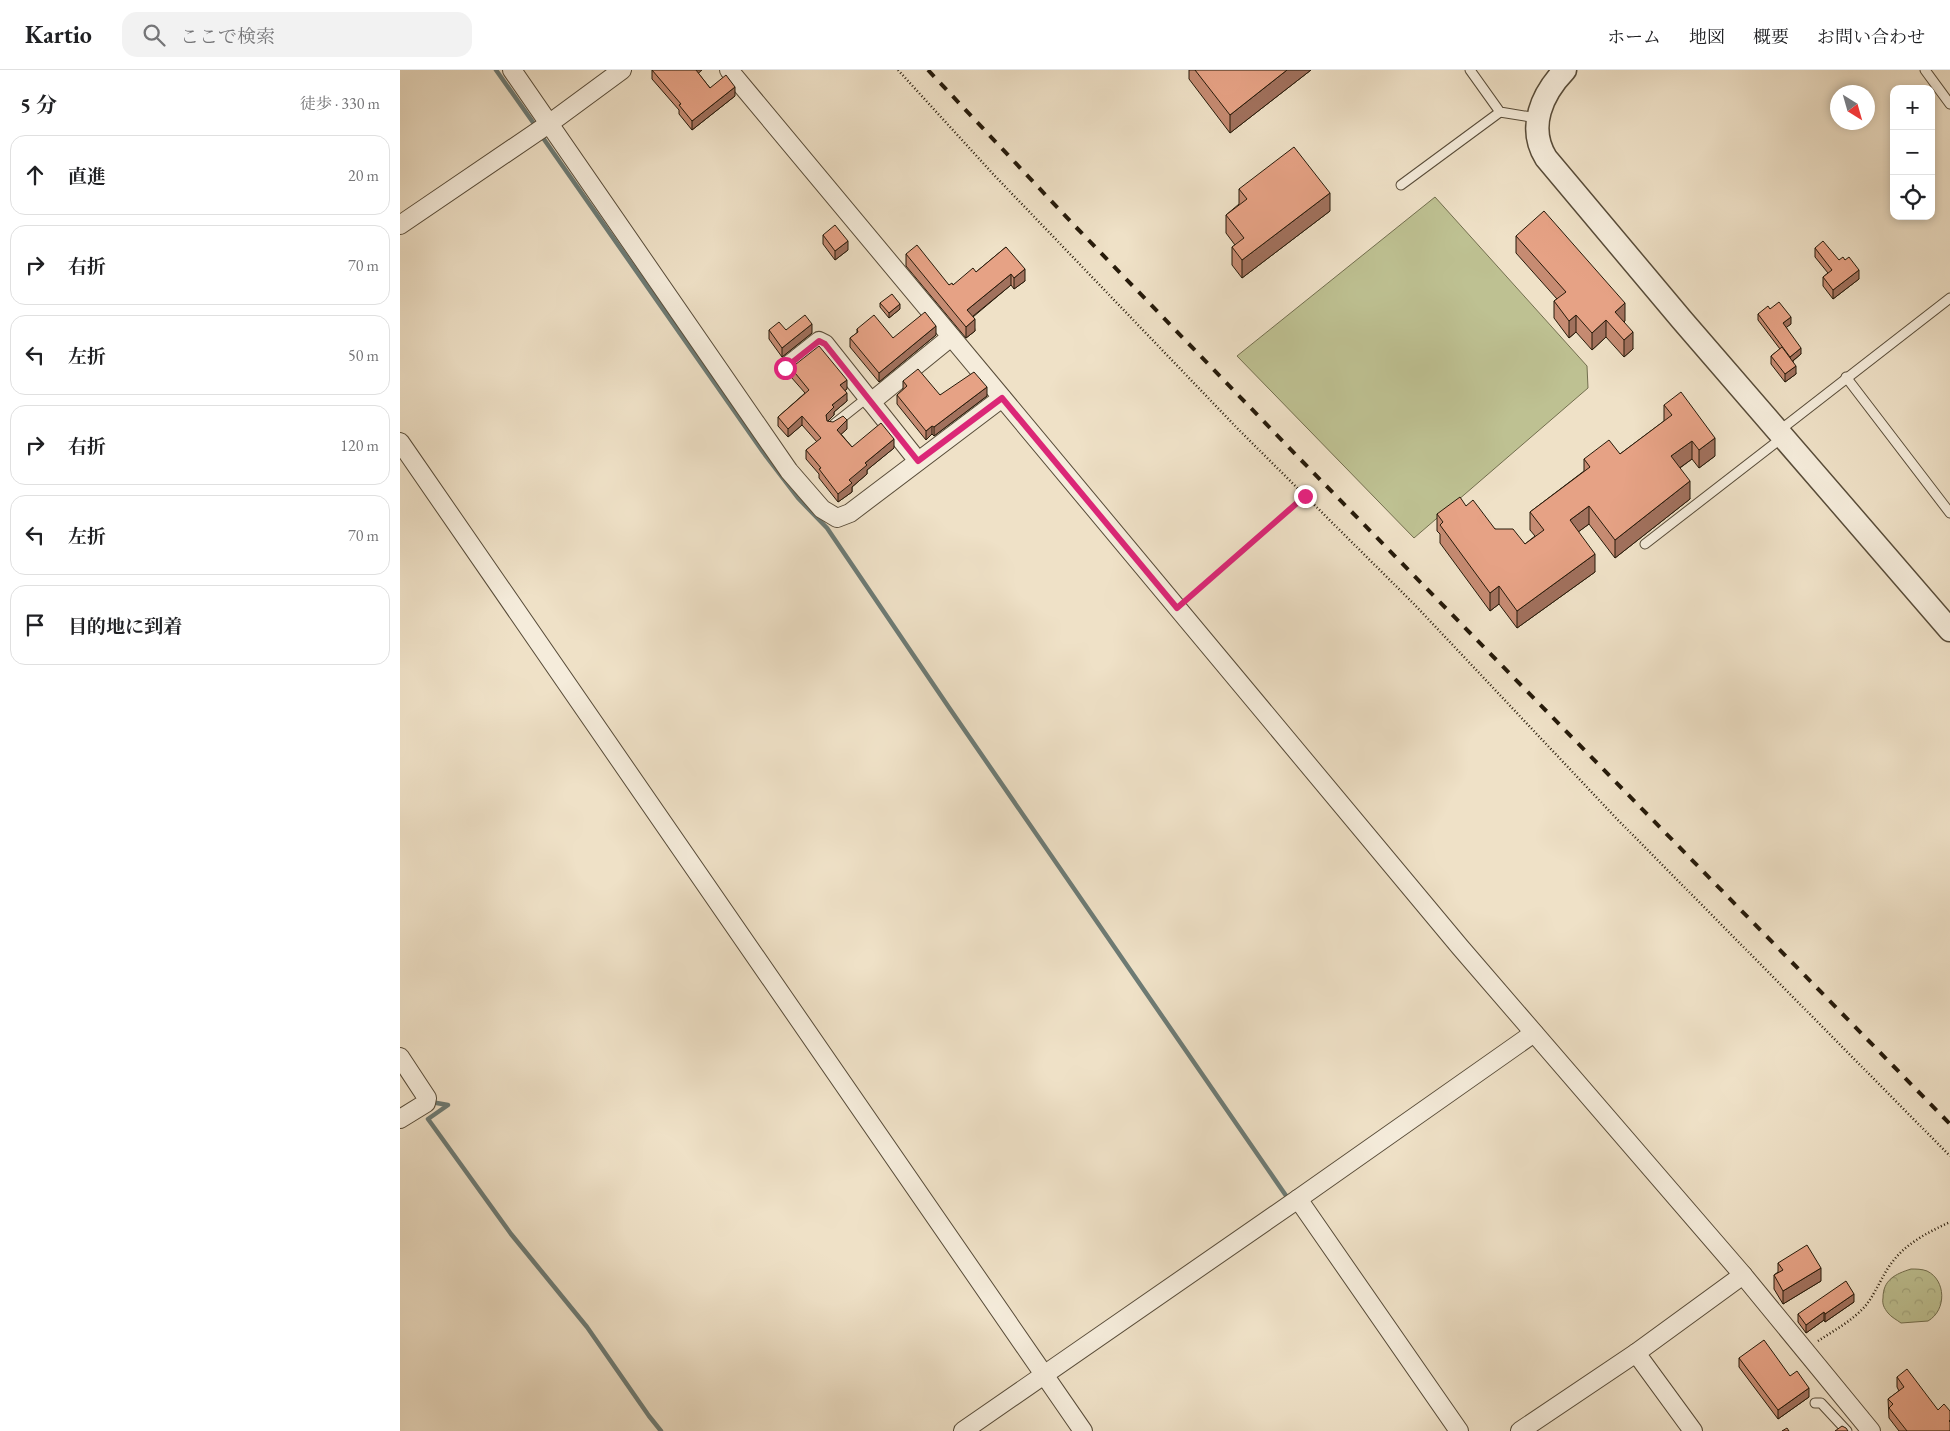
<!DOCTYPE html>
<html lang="ja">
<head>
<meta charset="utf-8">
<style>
	body { margin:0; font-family:"EB Garamond","Noto Serif JP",serif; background:#f2f2f2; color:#202124 }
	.controls { position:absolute; right:15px; top:15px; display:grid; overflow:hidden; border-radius:10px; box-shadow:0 2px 8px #0003 }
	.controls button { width:45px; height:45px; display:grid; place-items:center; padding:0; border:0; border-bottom:1px solid #e0e0e0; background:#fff; color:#202124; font:25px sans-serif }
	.compass { position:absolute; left:1430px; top:15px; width:45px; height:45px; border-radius:50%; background:#fff; box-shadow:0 2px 8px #0003; rotate:143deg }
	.stop { position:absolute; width:15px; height:15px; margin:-11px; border:4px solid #db2777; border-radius:50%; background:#fff }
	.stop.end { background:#db2777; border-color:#fff; box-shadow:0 1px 5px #0008 }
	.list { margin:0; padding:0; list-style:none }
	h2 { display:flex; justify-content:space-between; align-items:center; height:65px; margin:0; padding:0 20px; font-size:21px }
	h2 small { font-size:16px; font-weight:400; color:#757577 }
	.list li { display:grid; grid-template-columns:32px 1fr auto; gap:15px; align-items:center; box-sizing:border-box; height:80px; margin:0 10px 10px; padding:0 10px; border:1px solid #e0e0e0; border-radius:15px }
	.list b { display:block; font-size:19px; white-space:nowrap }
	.list em { font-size:16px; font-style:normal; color:#757577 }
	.icon { flex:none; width:28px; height:28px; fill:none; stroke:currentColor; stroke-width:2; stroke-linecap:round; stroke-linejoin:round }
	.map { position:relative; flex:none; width:1550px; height:1361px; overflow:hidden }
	header { display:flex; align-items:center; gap:30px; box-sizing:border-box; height:70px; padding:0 25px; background:#fff; border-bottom:1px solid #e0e0e0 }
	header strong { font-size:24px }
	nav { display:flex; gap:28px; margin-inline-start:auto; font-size:18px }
	.search { width:350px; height:45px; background:#f2f2f2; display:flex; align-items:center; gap:12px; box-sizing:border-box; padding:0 18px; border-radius:15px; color:#757577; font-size:19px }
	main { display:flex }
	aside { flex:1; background:#fff }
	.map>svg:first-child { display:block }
	.green { fill:#bec192; stroke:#726e4e }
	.forest { fill:url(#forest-crowns); stroke:#726e4e }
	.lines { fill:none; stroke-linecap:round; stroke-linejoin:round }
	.stream { stroke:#6d7b75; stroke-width:4.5 }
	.service-casing { stroke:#584c39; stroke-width:11 }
	.minor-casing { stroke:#584c39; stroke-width:20 }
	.tertiary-casing { stroke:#584c39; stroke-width:25 }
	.path { stroke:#261a0a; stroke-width:2.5; stroke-dasharray:1 2.5; stroke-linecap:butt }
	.service { stroke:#f5ecdb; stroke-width:9 }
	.minor { stroke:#f5ecdb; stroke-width:18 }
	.tertiary { stroke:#f5ecdb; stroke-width:22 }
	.rail { stroke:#261a0a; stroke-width:4; stroke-dasharray:9 9; stroke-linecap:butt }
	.wall { fill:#c68b72; stroke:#261a0a }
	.shaded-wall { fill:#a1715d; stroke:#261a0a }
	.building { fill:#e6a285; stroke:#261a0a }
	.route { stroke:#db2777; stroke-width:6 }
</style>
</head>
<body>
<header>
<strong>Kartio</strong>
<div class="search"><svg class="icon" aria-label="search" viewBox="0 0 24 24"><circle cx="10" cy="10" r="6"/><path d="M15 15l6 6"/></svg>ここで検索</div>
<nav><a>ホーム</a><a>地図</a><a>概要</a><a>お問い合わせ</a></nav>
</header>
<main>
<aside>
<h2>5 分<small>徒歩 · 330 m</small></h2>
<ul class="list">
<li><svg class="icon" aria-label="ahead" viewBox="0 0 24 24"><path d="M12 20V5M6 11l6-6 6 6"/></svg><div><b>直進</b></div><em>20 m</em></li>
<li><svg class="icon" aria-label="right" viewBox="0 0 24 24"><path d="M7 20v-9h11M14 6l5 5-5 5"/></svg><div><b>右折</b></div><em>70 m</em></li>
<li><svg class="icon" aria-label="left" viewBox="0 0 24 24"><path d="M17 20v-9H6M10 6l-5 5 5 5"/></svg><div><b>左折</b></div><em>50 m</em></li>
<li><svg class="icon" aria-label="right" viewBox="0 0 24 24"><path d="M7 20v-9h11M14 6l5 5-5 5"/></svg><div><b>右折</b></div><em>120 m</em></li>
<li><svg class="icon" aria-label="left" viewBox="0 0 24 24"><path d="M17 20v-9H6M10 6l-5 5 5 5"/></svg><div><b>左折</b></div><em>70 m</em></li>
<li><svg class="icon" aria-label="arrive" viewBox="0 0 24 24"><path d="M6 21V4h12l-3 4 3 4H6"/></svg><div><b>目的地に到着</b></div></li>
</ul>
</aside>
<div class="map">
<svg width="1550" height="1361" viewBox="0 0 1550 1361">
	<defs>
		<pattern id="forest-crowns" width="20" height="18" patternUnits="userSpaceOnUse" patternTransform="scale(1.25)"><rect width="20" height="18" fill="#bec192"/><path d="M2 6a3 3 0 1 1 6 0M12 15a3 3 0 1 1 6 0" fill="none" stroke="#a3a57d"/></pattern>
	</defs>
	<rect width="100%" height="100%" fill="#efe1c7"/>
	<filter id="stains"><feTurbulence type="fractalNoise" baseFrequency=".004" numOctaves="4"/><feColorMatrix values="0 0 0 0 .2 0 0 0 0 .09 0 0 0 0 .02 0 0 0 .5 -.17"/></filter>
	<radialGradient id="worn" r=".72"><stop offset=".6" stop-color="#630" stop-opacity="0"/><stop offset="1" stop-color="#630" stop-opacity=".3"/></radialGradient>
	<!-- green -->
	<path class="green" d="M1035,127L1187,296L1188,318L1014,468L837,286Z"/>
	<!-- forest -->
	<path class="forest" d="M1511,1199C1516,1199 1522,1199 1527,1201C1546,1210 1547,1240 1528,1251L1501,1253C1497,1250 1491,1247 1488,1243C1484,1238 1482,1234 1483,1228C1483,1210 1495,1204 1511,1199Z"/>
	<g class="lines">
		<!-- stream -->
		<g class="stream">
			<path d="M96,0L137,58"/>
			<path d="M141,65L363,382L398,428L427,458L550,639L889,1130"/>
			<path d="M31,1032L48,1035L28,1049L111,1164L187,1257L249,1346L261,1361"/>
		</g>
		<!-- service casing -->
		<g class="service-casing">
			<g id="service">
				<path d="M1070,0L1100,42L1137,48"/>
				<path d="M1525,0L1550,34"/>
				<path d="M1001,115L1100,42"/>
				<path d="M1446,307L1550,443"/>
				<path d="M434,354L468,327"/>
				<path d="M1379,361L1550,228"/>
				<path d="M1245,474L1383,367"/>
				<path d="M1415,1333H1421L1447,1361"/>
			</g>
		</g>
		<!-- minor casing -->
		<g class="minor-casing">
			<g id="minor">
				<path d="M112,0L389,401L422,439L437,448L450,443L602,328"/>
				<path d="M329,0L1060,877L1343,1205L1471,1361"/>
				<path d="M0,155L150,53L222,0"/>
				<path d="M385,298L419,271L425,274L518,391"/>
				<path d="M471,332L551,267"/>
				<path d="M0,372L683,1361"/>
				<path d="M0,987L27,1028L26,1033L0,1049"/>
				<path d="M898,1129L1059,1361"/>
				<path d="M1236,1283L1293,1361"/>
				<path d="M563,1361L898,1129L1134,963"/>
				<path d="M1120,1361L1236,1283L1343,1205"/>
			</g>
		</g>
		<!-- tertiary casing -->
		<g class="tertiary-casing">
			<path id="tertiary" d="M1165,0C1142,24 1127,57 1146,88L1282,250L1550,560"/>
		</g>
		<!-- path -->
		<g class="path">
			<path d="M498,0L594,105L838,359L1014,534L1216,748L1550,1086"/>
			<path d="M789,527L905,426"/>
			<path d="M1418,1271C1435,1260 1455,1249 1467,1234C1477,1220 1483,1204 1493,1191C1508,1172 1529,1162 1550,1152"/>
		</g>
		<!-- service -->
		<use href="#service" class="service"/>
		<!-- minor -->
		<use href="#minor" class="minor"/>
		<!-- tertiary -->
		<use href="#tertiary" class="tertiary"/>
		<!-- rail -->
		<path class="rail" d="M528,0L672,153L901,390L1550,1054"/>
	</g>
	<!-- wall -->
	<g class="wall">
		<path d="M252,0L298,3L310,18L335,26L292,60L279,44V40L252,9Z"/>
		<path d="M789,0H911L830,63L789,9Z"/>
		<path d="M839,119L930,141L842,208L832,195V177L835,175L826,163V145L839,134Z"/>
		<path d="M423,165L448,180L435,190L423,174Z"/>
		<path d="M1116,166L1225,251L1224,252L1233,279L1224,287L1206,267L1192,280L1176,262L1169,268L1154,248V231L1157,229L1116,183Z"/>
		<path d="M606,177L625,211L614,219L611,215L573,247L575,261L566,268L506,196V184L549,215H553L576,202Z"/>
		<path d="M1415,178L1439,190H1445L1459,209L1433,229L1423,216V207L1428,203L1415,187Z"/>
		<path d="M480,233L500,239L489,248L480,237Z"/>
		<path d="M1370,239L1391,254L1386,257L1401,284L1393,291L1396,304L1385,312L1371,294V286L1380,279L1358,250V244Z"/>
		<path d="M457,259L493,268L536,265L479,312L450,277V268L457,263Z"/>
		<path d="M369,260H386L412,263L382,287L369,269Z"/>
		<path d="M391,298L447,319L445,320L447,331L434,342V345L428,351L447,359L441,364L452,377L494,378L467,400V404L452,417V422L438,432L419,408V404L406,389V380L417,372L402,355L388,367L378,356V347L405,323L391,307Z"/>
		<path d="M503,311L540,325L587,326L534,366L532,364L526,370L497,334V325L503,320Z"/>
		<path d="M1264,335L1315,386L1299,398L1292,389L1280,398L1290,429L1215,488L1189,454L1178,462L1195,502L1117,558L1099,534L1090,541L1040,473V464L1037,461V444L1066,436L1095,459L1125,474L1135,466L1130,460V442L1184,401V389L1220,384L1264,351Z"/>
		<path d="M1378,1193L1421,1211L1383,1234L1374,1219V1205L1378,1202Z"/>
		<path d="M1454,1232L1425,1252L1424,1250L1406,1263L1398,1252V1244Z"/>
		<path d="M1339,1288L1390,1306L1409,1327L1378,1349L1339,1297Z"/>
		<path d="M1497,1307L1538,1340L1550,1361H1499L1489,1348L1488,1329L1499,1321L1497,1317Z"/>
	</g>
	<!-- shaded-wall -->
	<g class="shaded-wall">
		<path d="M294,0H302L294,7Z"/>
		<path d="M887,0H911L830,63V45Z"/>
		<path d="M335,17V26L292,60V51Z"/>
		<path d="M930,123V141L842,208V190Z"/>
		<path d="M448,171V180L435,190V181Z"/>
		<path d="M625,199V211L614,219V208Z"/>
		<path d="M1459,200V209L1433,229V220Z"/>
		<path d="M611,204V215L567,251V240Z"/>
		<path d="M1225,233V251L1215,259V242Z"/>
		<path d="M500,234V239L489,248V243Z"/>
		<path d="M1176,245V262L1169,268V251Z"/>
		<path d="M1391,247V254L1383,260V253Z"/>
		<path d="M575,249V261L566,268V257Z"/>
		<path d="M1206,250V267L1192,280V263Z"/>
		<path d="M412,254V263L382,287V278Z"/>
		<path d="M536,256V265L479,312V303Z"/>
		<path d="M1233,262V279L1224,287V270Z"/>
		<path d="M1401,278V284L1390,293V287Z"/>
		<path d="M1396,296V304L1385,312V304Z"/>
		<path d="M447,310V319L440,324V315Z"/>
		<path d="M587,317V326L534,366V357Z"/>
		<path d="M447,323V331L434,342V345L426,353V345L432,335Z"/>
		<path d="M402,346V355L388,367V359Z"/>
		<path d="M447,350V359L437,368V360Z"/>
		<path d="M532,356V364L526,370V361Z"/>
		<path d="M1315,368V386L1299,398V380Z"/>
		<path d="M494,369V378L467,400V404L452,417V422L438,432V424L449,410L465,393Z"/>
		<path d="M1292,371V389L1271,404V386Z"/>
		<path d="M1290,411V429L1215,488V470Z"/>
		<path d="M1189,436V454L1170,468V450Z"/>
		<path d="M1195,484V502L1117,558V541Z"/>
		<path d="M1099,516V534L1090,541V523Z"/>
		<path d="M1421,1198V1211L1383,1234V1221Z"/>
		<path d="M1454,1224V1232L1425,1252V1244Z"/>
		<path d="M1424,1242V1250L1406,1263V1255Z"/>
		<path d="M1409,1318V1327L1378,1349V1340Z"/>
	</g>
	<!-- building -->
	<g class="building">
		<path d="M252,0H296L310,18L326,5L335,17L292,51L279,35L281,34Z"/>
		<path d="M795,0H887L830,45Z"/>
		<path d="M894,77L930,123L842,190L832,177L844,168L826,145L847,129L839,119Z"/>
		<path d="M1144,141L1225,233L1215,242L1233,262L1224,270L1206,250L1192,263L1176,245L1169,251L1154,231L1166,222L1116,166Z"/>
		<path d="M435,155L448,171L435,181L423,165Z"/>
		<path d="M1423,171L1439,190L1443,187L1445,190L1449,187L1459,200L1433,220L1423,207L1432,200L1415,178Z"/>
		<path d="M517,175L549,215L552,213L553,215L573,198L576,202L606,177L625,199L614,208L611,204L567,240L575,249L566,257L506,184Z"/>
		<path d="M492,224L500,234L489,243L480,233Z"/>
		<path d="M1379,232L1391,247L1383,253L1401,278L1390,287L1358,244L1368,236L1370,239Z"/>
		<path d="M525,242L536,256L479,303L450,268L458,262L457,259L474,245L493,268Z"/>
		<path d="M405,245L412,254L382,278L369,260L379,252L386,260Z"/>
		<path d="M419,276L447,310L440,315L447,323L432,335L434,337L426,345L427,351L433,352L443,346L447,350L437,360L452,377L481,353L494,369L465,393L467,395L449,410L452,413L438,424L419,399L421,398L406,380L421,368L402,346L388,359L378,347L409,320L391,298Z"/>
		<path d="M1382,277L1396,296L1385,304L1371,286Z"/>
		<path d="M518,299L540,325L574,302L587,317L534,357L532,356L526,361L497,325L507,316L503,311Z"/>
		<path d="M1281,322L1315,368L1299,380L1292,371L1271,386L1290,411L1215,470L1189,436L1170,450L1195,484L1117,541L1099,516L1090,523L1040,455L1043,452L1037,444L1060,427L1066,436L1073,430L1095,459H1113L1125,474L1144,460L1130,442L1190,397L1184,389L1209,370L1220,384L1272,345L1264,335Z"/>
		<path d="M1407,1175L1421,1198L1383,1221L1374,1205L1383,1200L1378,1193Z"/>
		<path d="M1446,1211L1454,1224L1425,1244L1424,1242L1406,1255L1398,1244Z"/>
		<path d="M1364,1270L1390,1306L1397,1301L1409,1318L1378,1340L1339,1288Z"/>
		<path d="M1507,1299L1538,1340L1544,1334L1550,1341V1350L1549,1351L1550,1352V1361H1507L1489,1338L1493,1334L1488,1329L1504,1317L1497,1307Z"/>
		<path d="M1442,1356L1446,1358L1448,1361H1435Z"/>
		<path d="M1387,1358L1389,1361H1382Z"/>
	</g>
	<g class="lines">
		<!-- route -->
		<path class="route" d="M385,298L419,271L425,274L518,391L602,328L777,538L905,426"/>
	</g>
	<rect width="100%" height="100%" filter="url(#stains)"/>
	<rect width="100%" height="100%" fill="url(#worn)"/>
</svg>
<div class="controls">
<button>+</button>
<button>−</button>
<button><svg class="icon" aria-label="locate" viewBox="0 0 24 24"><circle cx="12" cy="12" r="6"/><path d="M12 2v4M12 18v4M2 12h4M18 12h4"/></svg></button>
</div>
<svg class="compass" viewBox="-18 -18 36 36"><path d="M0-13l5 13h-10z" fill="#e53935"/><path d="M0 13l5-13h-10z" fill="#757577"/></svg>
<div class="stop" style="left:385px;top:298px"></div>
<div class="stop end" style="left:905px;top:426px"></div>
</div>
</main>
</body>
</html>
